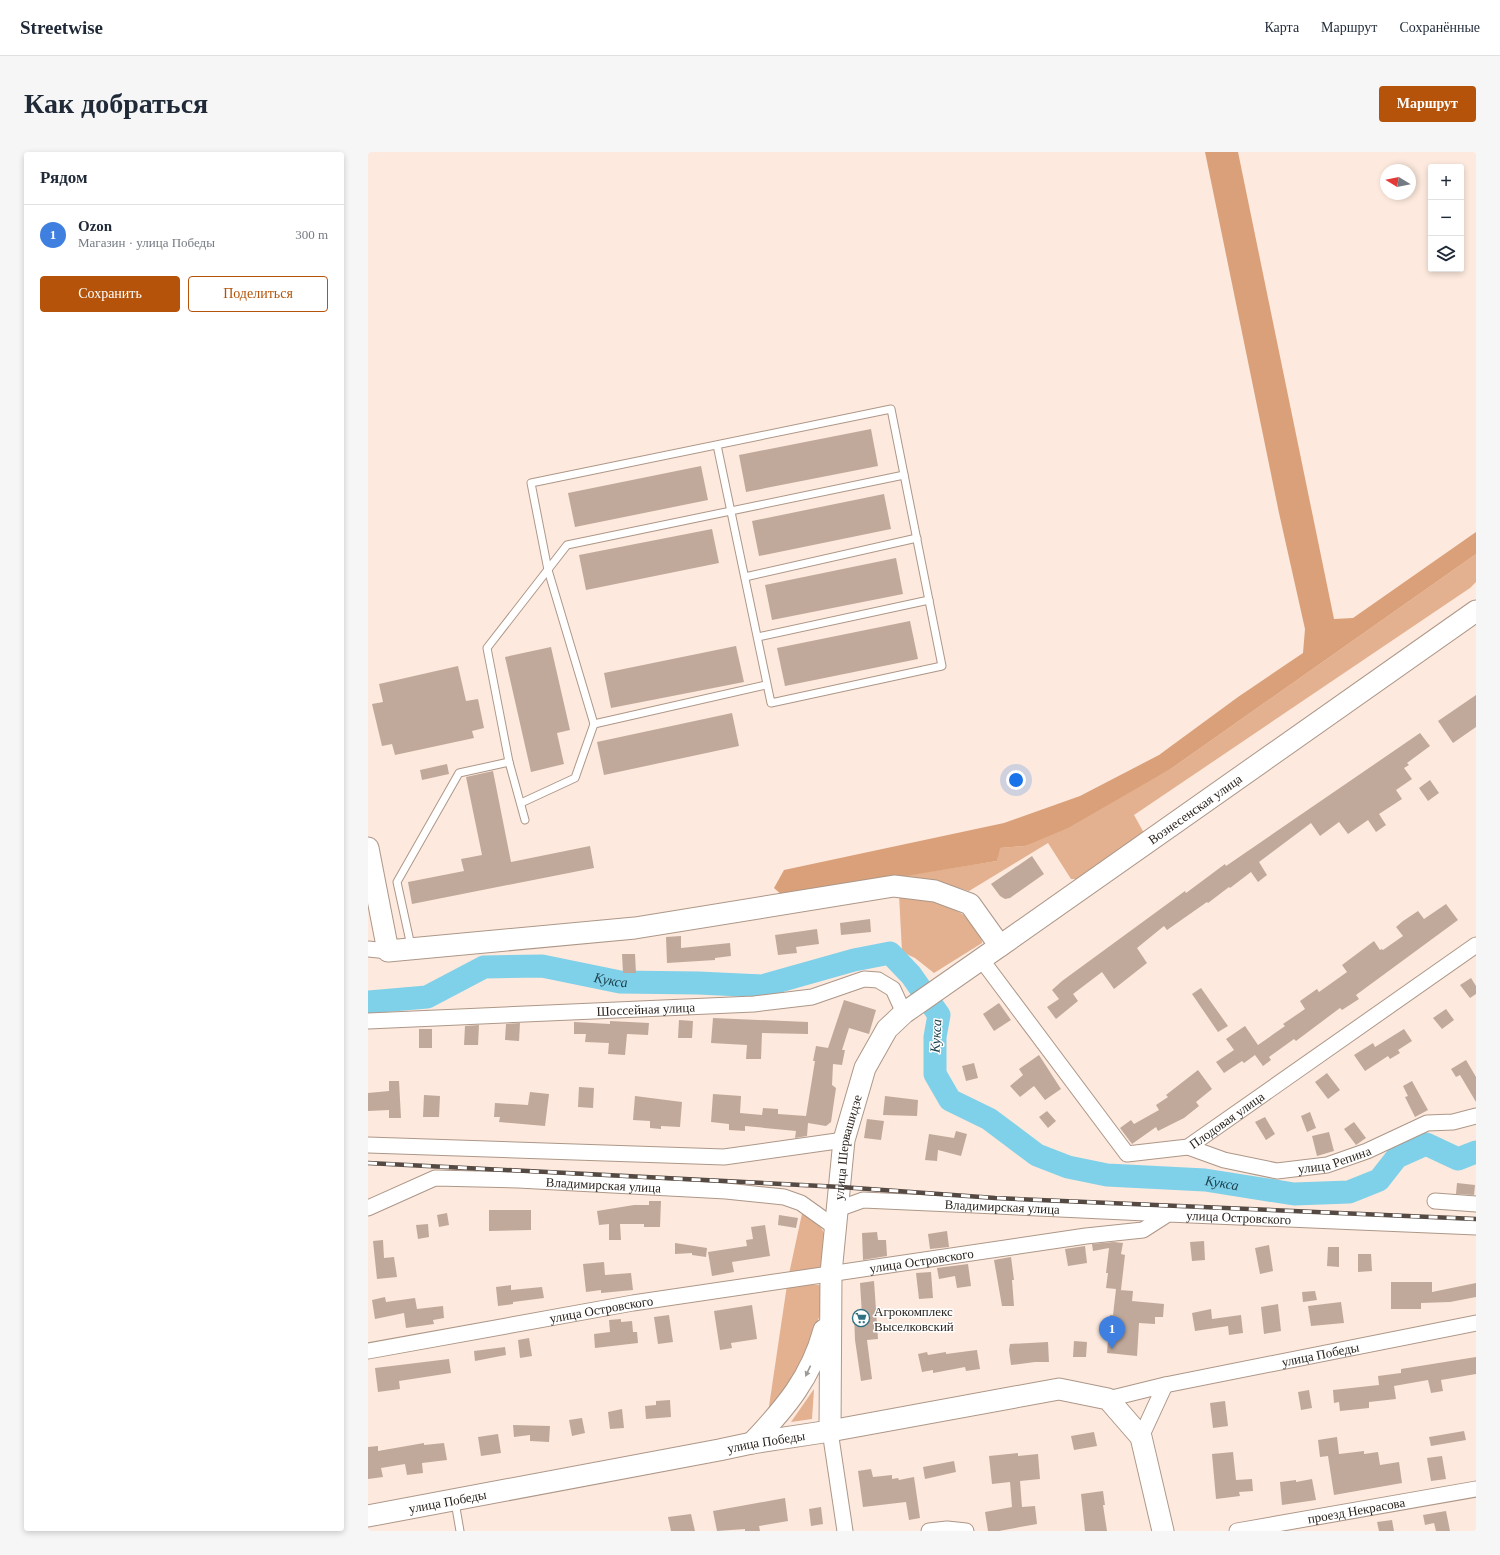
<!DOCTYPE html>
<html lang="ru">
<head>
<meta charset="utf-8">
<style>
	body { margin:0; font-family:Georgia,serif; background:#f6f6f7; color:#1f2937 }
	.controls { position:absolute; right:12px; top:12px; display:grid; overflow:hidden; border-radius:4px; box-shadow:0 2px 6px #0003 }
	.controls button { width:36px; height:36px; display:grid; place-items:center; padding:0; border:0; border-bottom:1px solid #e0e1e3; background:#fff; color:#1f2937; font:20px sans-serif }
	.compass { position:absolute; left:1012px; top:12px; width:36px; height:36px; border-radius:50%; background:#fff; box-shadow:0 2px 6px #0003; rotate:280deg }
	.you { position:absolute; left:648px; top:628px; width:14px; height:14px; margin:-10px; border:3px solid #fff; border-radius:50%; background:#1a73e8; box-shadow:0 0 0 6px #1a73e833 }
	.badge { display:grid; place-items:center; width:26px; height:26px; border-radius:50%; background:#b45309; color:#fff; font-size:13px; font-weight:700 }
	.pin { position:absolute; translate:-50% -33px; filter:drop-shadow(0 1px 2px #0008) }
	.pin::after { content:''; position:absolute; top:21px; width:14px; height:12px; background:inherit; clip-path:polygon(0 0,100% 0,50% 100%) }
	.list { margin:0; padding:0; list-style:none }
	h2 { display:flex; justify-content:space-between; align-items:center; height:52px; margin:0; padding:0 16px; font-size:17px }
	h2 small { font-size:13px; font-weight:400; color:#747a83 }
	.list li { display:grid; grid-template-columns:26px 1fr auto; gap:12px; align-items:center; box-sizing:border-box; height:60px; padding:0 16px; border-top:1px solid #e0e1e3 }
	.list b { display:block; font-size:15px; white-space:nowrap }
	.list p { margin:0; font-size:13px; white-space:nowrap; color:#747a83 }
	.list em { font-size:13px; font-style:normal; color:#747a83 }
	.actions { display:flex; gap:8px; padding:12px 16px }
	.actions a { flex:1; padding:9px 0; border:1px solid #b45309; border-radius:4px; text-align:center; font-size:14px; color:#b45309 }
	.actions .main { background:#b45309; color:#fff }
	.icon { flex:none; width:22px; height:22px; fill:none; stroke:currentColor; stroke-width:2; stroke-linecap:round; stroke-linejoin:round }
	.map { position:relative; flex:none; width:1108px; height:1379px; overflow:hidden; border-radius:4px }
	header { display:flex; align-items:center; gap:24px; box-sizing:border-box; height:56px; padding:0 20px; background:#fff; border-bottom:1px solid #e0e1e3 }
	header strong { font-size:19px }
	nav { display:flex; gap:22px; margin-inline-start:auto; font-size:14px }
	.intro { display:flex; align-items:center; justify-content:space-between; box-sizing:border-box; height:96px; padding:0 24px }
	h1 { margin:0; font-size:28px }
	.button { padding:10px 18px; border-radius:4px; background:#b45309; color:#fff; font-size:14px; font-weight:700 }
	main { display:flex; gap:24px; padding:0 24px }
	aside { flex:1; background:#fff; border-radius:4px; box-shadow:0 2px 6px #0003 }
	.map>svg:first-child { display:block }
	.green { fill:#e3b18f }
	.forest { fill:#daa079 }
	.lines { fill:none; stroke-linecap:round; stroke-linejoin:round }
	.river { stroke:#7fd0e9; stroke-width:23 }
	.building { fill:#c0a99a }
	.lane-casing { stroke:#ad9788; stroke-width:9 }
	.street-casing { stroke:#ad9788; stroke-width:17 }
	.secondary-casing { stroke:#ad9788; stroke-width:23 }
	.lane { stroke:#fff; stroke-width:7 }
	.street { stroke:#fff; stroke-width:15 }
	.secondary { stroke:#fff; stroke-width:21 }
	.rail-casing { stroke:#554a43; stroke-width:4.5 }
	.rail { stroke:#fff; stroke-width:3; stroke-dasharray:9; stroke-linecap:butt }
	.oneway { fill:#9e9a98 }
	.labels { text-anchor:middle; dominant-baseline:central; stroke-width:3; stroke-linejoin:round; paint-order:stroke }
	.street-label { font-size:13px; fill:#271f19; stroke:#fff }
	.poi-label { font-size:13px; fill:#271f19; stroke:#fff; text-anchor:start }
	.water-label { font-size:14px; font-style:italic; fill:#1c414d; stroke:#fff }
</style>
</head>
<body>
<header>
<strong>Streetwise</strong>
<nav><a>Карта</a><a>Маршрут</a><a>Сохранённые</a></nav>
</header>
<div class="intro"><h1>Как добраться</h1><a class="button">Маршрут</a></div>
<main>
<aside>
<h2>Рядом<small></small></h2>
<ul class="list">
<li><span class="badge" style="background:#3f7fe0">1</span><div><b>Ozon</b><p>Магазин · улица Победы</p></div><em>300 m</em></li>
</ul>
<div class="actions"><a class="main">Сохранить</a><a>Поделиться</a></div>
</aside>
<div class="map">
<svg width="1108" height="1379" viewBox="0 0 1108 1379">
	<rect width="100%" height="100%" fill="#fde9dd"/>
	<!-- green -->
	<g class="green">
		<path d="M1108,402V430L1102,436L766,663L776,681L709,727H703L680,691L601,739L571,730L533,724L629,709L631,696L657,694L804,616Z"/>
		<path d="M531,742L570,748L601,766L613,780L614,791L566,821L547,806L534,800Z"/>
		<path d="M435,1057C463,1082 458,1082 455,1118L421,1122Z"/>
		<path d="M419,1133H453L452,1163L431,1215L400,1261Z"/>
		<path d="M446,1237L444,1267L423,1270Z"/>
	</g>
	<!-- forest -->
	<path class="forest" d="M837,0H870L966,467L985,466L1108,380V402L804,616L700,676L657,694L632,696L629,709L415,744L406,736L416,718L636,671L712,644L791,603L870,545L935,501L937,477L911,361Z"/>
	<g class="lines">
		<!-- river -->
		<path class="river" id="s1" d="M0,850L59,845L116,815L174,814L252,830L330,831L394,834L486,808L522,801L543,823L571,863L567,885V922L582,948L621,967L669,1003L700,1015L739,1023L837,1028L926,1042L981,1040L1011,1028L1029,1005L1058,992L1090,1007L1108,1000"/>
	</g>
	<!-- building -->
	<g class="building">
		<path d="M503,277L510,314L378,340L371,303Z"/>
		<path d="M333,314L340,348L207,375L200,341Z"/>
		<path d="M516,342L523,377L391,404L384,369Z"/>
		<path d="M344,377L351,411L218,438L211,403Z"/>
		<path d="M528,406L535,442L404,468L397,433Z"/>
		<path d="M542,469L550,507L417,534L409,496Z"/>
		<path d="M368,494L376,530L243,556L236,521Z"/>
		<path d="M183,495L202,578L189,581L196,612L163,620L137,505Z"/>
		<path d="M90,514L98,549L110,547L116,576L104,579L106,586L27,603L24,592L14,594L4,552L15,550L11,532Z"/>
		<path d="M1108,543V575L1085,591L1070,569Z"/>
		<path d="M364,561L371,594L236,623L229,590Z"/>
		<path d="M1052,581L1062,594L1039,611L1041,613L1036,616L1044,627L1028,638L1034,647L1011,662L1018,673L1008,680L1000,668L980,682L971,670L952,684L943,671L891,710L899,723L890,730L883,720L862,736L861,735L840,751L839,750L799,778L796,774L769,796L779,811L746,837L734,820L705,842L710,849L688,867L679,855L691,847L684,838L694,829L817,739L818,741L857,712L858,714Z"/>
		<path d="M79,612L81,622L54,628L52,618Z"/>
		<path d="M125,619L143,710L222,694L226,716L44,752L40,730L96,719L93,707L114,703L98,625Z"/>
		<path d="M1062,628L1071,641L1060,649L1051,636Z"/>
		<path d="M664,704L676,722L642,746L637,747L632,744L623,732Z"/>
		<path d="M1078,752L1090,768L988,843L991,847L974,858L972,856L928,889L926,887L901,905L903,908L895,914L887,903L876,911L874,909L856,921L848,910L866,898L858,887L877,874L890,893L917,874L915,872L937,857L932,849L949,837L951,840L979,820L974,813L1006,789L1012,798L1014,797L1015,798L1035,784L1028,775L1035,769L1050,759L1056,767Z"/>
		<path d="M502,767L503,780L473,783L472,771Z"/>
		<path d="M449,777L451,792L428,795L429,801L410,803L407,783Z"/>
		<path d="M313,784V796L362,791L363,804L347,806V808L299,811L298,785Z"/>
		<path d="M254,802H267L268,821H255Z"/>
		<path d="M1103,826L1108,834V842L1102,846L1092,833Z"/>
		<path d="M833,836L860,874L850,880L824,842Z"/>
		<path d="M476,848L508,858L501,882L481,876L474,898H477L474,913L465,912L464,933L468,936L463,970L458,974L440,971L439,984L427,986L428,979L377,974V979L361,978V972L343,970L345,942L373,944L372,961L394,963L395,956L410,957V962L438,964L447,909H445L448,894L460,896Z"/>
		<path d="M631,851L643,868L626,879L615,862Z"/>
		<path d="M1078,857L1086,868L1074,877L1065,866Z"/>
		<path d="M345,866L440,870V882L394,881L393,907H378L379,893L343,891Z"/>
		<path d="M311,868L325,869L324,886H310Z"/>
		<path d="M242,869L281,871L280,883L259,882L257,903L240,902L241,891L217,890L218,882H206V870L242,872Z"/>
		<path d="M152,871L151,889L137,888L138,872Z"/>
		<path d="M111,873L110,893H96L97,874Z"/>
		<rect x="51" y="877" width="13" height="19"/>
		<path d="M1036,877L1044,889L1030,898L1032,901L1022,907L1020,904L997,919L986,903L1005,891L1007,895Z"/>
		<path d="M671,903L693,937L677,948L666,934L652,945L642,934L655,923L651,917Z"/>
		<path d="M1098,908L1108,925V950L1092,923L1088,925L1083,917Z"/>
		<path d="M606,911L610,926L598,929L594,914Z"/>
		<path d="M830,918L844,937L828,950L831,954L816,966L790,979L788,975L764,992L752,976L763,968L766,972L791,958L788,953L800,945L798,943Z"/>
		<path d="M959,921L972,938L960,947L947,930Z"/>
		<path d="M21,929H31L33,966H21V958L0,959V941L21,939Z"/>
		<path d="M1044,929L1060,958L1047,965L1037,945L1040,944L1035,934Z"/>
		<path d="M211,935L226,936L225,956L210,955Z"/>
		<path d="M162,940L181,942L177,974L131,970L132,965H126L127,951L160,953Z"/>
		<path d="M56,943L72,944L71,965H55Z"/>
		<path d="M267,944L314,950L312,975L293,974V977L282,976V969L265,968Z"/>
		<path d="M517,944L550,948L549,964L515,963Z"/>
		<path d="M679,959L688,969L680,976L671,965Z"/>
		<path d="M942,960L948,976L939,980L933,964Z"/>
		<path d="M897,965L907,982L898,988L887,970Z"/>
		<path d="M499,967L516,969L513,988L496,986Z"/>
		<path d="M986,970L998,986L988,993L976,977Z"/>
		<path d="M588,979L599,982L593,1004L570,998L569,1009L557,1008L561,982L586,986Z"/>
		<path d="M961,980L966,999L949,1004L944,984Z"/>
		<path d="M1089,1031L1107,1033L1106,1043L1088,1042Z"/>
		<path d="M281,1049H293L292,1075H276V1072H252L253,1088H241V1072L231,1073L229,1059L266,1053H281Z"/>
		<path d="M121,1058H163V1078L121,1079Z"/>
		<path d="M79,1061L81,1073L71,1075L69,1063Z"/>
		<path d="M411,1063L430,1066L428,1076L410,1073Z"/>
		<path d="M60,1072L61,1085L50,1087L48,1073Z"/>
		<path d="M397,1073L402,1104L364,1110L366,1120L344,1124L340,1100L379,1094L378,1088L385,1087L383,1075Z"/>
		<path d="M579,1079L581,1095L562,1097L560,1082Z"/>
		<path d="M509,1080L510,1088H518L519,1104L495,1108L494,1081Z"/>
		<path d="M15,1088L16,1106L26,1105L29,1125L9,1127L5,1089Z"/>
		<path d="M836,1089L837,1108L824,1109L822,1090Z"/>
		<path d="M746,1090L755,1091L753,1102L757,1103L753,1138H751L765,1139L764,1149L796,1152L795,1165H787V1172L771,1171L769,1204L739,1201L742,1163H745L748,1137L738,1136L740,1121H738L741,1096L725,1099L724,1092Z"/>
		<path d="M307,1091L339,1096L338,1105L324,1103V1101L307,1102Z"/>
		<path d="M901,1093L905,1119L892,1122L887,1096Z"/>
		<path d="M717,1094L719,1111L700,1114L697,1097Z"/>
		<path d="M960,1095H971V1115L959,1114Z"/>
		<path d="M990,1102H1003L1004,1119L990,1120Z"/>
		<path d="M643,1105L646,1128H644L646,1154H634L626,1108Z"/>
		<path d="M236,1110L237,1123L263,1121L265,1138L233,1141V1138L218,1140L215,1112Z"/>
		<path d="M600,1112L603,1134L589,1136L587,1124L571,1127L569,1116Z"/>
		<path d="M563,1120L565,1146L551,1147L548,1121Z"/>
		<path d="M506,1129L510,1187L499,1188L504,1227L493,1229L487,1188L486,1163H494L492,1131Z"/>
		<path d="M1023,1130H1064V1140L1108,1131V1145L1082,1150L1053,1151V1157H1023Z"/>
		<path d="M143,1133V1138L174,1135L176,1146L145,1150V1152L130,1154L128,1135Z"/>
		<path d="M947,1139L949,1148L935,1150L934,1140Z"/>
		<path d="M17,1145L18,1150L47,1146L49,1157L75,1154L76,1166L65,1168L66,1172L38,1176L36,1161L7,1167L4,1148Z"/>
		<path d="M973,1150L976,1171L943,1174L940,1154Z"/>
		<path d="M910,1152L913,1179L896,1182L893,1155Z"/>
		<path d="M384,1153L389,1187L363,1191L364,1196L352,1198L346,1159Z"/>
		<path d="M843,1157L844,1167L873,1163L875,1181L861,1183L860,1174L827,1179L824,1161Z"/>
		<path d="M301,1163L305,1190L290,1192L286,1165Z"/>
		<path d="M253,1167V1170L264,1169L265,1180H269L270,1191L227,1196L226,1182L242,1180L241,1168Z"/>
		<path d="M161,1186L164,1204L152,1206L150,1188Z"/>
		<path d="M706,1189L719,1190L718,1205H705Z"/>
		<path d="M680,1190L681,1210H667L643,1213L641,1198L642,1192Z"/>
		<path d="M137,1195L138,1203L107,1209L106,1199Z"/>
		<path d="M609,1198L612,1217L598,1219L597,1215L565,1221V1218L554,1220L550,1202L559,1200L560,1203L578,1200V1202Z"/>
		<path d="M1108,1205V1222L1073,1228L1075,1239L1063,1241L1060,1228L1026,1234L1028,1247L1001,1250V1256L972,1259L971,1250L966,1251L965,1238L1011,1233L1010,1224L1033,1221V1217Z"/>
		<path d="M81,1207L83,1221L31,1229L32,1237L10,1240L7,1216Z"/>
		<path d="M941,1238L944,1256L933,1258L930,1240Z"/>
		<path d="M302,1248L303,1265L278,1267L277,1254L288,1253V1249Z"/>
		<path d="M857,1249L860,1274L845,1276L842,1251Z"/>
		<path d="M254,1257L256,1276L242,1277L240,1260Z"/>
		<path d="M214,1266L217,1281L204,1284L201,1268Z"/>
		<path d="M145,1273L182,1274L181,1290L162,1289V1283L146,1285Z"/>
		<path d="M1096,1279L1098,1288L1063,1294L1061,1285Z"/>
		<path d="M726,1280L729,1294L706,1298L703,1284Z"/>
		<path d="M130,1282L133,1301L113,1304L110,1285Z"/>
		<path d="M969,1285L971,1302L996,1299V1302L1010,1300L1012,1313L1031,1310L1034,1331L966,1343L960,1304L952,1305L950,1288Z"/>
		<path d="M56,1291V1293L76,1291L79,1308L54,1311L55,1321L39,1323L37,1312L13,1316L15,1325L0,1327V1295L10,1294V1299Z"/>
		<path d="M865,1300L868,1328L884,1327L885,1339L871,1340L872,1344L848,1347L844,1302Z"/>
		<path d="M650,1301V1304L670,1302L672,1327L652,1329L654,1355L667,1354L669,1372L631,1379H620L617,1360L644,1355L642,1330L624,1332L621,1304Z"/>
		<path d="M1074,1304L1078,1327L1063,1329L1059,1306Z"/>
		<path d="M586,1309L588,1320L557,1327L555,1315Z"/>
		<path d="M503,1317L505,1325L524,1323V1327L530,1326L531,1328L546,1325L552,1366L541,1368L538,1350L495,1355L490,1319Z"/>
		<path d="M944,1327L948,1348L914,1353L912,1330L928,1328V1330Z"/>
		<path d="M735,1339L737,1353H735L739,1379H717L713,1342Z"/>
		<path d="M417,1346L420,1369L391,1374L392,1379H377V1377L349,1379L345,1359Z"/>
		<path d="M453,1355L455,1372L443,1374L441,1357Z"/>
		<path d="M1078,1359L1082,1379H1068L1066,1371L1057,1373L1055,1363Z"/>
		<path d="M323,1362L327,1379H303L300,1365Z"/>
		<path d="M1024,1368L1026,1379H1011L1009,1370Z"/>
	</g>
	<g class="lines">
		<!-- lane casing -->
		<g class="lane-casing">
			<g id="lane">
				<path d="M377,425L549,386"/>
				<path d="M390,485L561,448"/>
				<path d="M226,572L398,533"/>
				<path d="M153,651L207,626L226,572L180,418L163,331L523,257L574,514L403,551L349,293"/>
				<path d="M157,668L141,610L119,496L199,393L536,323"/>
				<path d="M43,794L29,730L91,621L141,610"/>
				<path d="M87,1350L92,1379"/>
			</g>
		</g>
		<!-- street casing -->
		<g class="street-casing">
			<g id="street">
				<path d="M0,797L20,799"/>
				<path id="s2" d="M613,807L759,1002L820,995L1108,793"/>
				<path id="s3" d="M0,869L386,852L444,845L496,827L510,828L525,837L536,861"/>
				<path d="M0,993L356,1005L476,988"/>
				<path id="s4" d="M820,995L856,1008L909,1019L959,1013L999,999L1059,971L1085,970L1108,964"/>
				<path d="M1067,1049L1108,1052"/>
				<path id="s5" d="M0,1056L67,1026L150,1028L358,1039L416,1045L433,1051L468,1076"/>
				<path id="s6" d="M470,1057L495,1048L800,1062"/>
				<path id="s7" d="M0,1199L265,1151L718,1084L775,1078L800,1062L1108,1075"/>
				<path id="s8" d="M740,1247L797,1233L1108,1171"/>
				<path d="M462,1279L477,1379"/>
				<path d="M773,1285L797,1233"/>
				<path d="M561,1379L579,1377L598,1379"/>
				<path id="s9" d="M869,1379L1108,1337"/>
			</g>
		</g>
		<!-- secondary casing -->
		<g class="secondary-casing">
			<g id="secondary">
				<path d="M0,696L20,799L267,776L526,734L567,739L602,752L632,794"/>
				<path id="s10" d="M462,1279L463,1121L476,988L497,916L519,877L536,861L632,794L1108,459"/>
				<path d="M384,1291C417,1256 443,1226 456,1178"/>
				<path id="s11" d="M0,1364L351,1298L384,1291L462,1279L691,1237L740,1247L773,1285L795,1379"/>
			</g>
		</g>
		<!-- lane -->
		<use href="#lane" class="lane"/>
		<!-- street -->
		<use href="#street" class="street"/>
		<!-- secondary -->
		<use href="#secondary" class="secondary"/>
		<!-- rail casing -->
		<g class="rail-casing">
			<path id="rail" d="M0,1011L473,1035L627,1046L1108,1067"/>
		</g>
		<!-- rail -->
		<use href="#rail" class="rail"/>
	</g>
	<!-- one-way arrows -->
	<defs><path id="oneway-solid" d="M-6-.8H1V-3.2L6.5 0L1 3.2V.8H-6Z"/></defs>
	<use class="oneway" href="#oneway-solid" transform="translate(440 1219) rotate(115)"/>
	<!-- icons -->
	<defs>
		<g id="supermarket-ring" transform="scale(0.9)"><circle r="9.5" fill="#fff" stroke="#2f7184" stroke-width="1.5"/><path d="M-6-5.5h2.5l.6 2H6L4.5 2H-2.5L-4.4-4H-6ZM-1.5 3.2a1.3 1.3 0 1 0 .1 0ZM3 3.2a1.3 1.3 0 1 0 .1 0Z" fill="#2f7184"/></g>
	</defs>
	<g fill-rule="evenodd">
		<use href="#supermarket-ring" x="493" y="1166"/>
	</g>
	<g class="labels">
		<!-- street labels -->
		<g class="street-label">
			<text stroke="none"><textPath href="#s10" startOffset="790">Вознесенская улица</textPath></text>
			<text stroke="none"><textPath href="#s3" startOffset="278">Шоссейная улица</textPath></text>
			<text stroke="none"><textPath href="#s2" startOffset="352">Плодовая улица</textPath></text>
			<text stroke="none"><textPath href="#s10" startOffset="285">улица Шервашидзе</textPath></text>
			<text stroke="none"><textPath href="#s4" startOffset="151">улица Репина</textPath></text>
			<text stroke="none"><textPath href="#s5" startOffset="242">Владимирская улица</textPath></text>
			<text stroke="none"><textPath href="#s6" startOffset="166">Владимирская улица</textPath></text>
			<text stroke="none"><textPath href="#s7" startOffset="885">улица Островского</textPath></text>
			<text stroke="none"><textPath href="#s7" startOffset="561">улица Островского</textPath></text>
			<text stroke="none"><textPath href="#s7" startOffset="237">улица Островского</textPath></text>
			<text stroke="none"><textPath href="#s8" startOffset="217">улица Победы</textPath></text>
			<text stroke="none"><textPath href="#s11" startOffset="405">улица Победы</textPath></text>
			<text stroke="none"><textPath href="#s11" startOffset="81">улица Победы</textPath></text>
			<text stroke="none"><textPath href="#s9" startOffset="121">проезд Некрасова</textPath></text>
		</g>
		<!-- poi labels -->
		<g class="poi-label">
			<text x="506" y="1159">Агрокомплекс<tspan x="506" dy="15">Выселковский</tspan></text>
		</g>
		<!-- water labels -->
		<g class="water-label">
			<text stroke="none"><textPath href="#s1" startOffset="252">Кукса</textPath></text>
			<text transform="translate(568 884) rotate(-87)">Кукса</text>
			<text stroke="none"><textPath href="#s1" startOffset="996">Кукса</textPath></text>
		</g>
	</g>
</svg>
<div class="controls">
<button>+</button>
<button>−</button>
<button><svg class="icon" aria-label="layers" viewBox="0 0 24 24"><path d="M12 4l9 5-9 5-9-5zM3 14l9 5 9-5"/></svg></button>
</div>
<svg class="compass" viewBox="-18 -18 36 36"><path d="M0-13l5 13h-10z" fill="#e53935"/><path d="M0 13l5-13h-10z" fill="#747a83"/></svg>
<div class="you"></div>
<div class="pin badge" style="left:744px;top:1197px;background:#3f7fe0">1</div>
</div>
</main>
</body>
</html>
